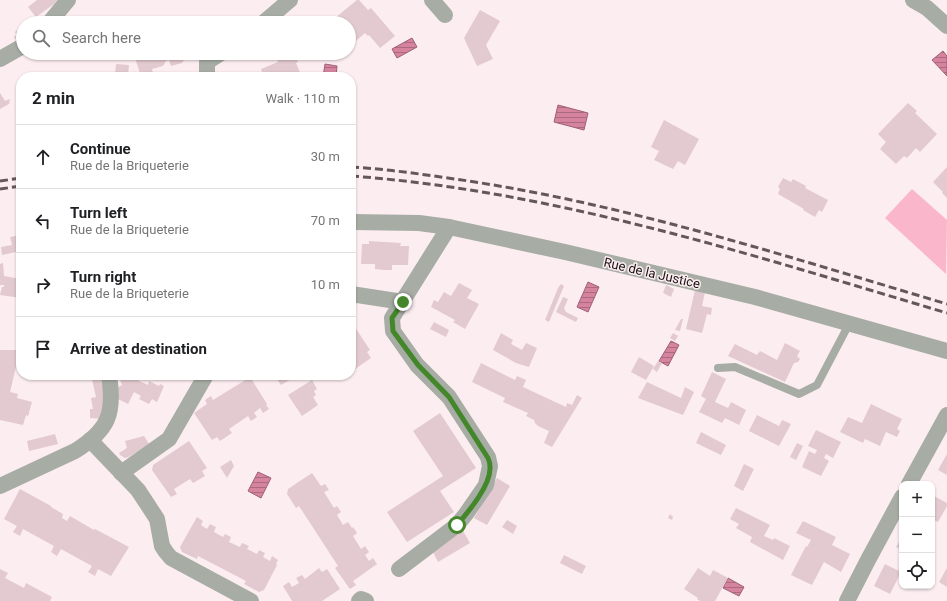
<!DOCTYPE html>
<html lang="en">
<head>
<meta charset="utf-8">
<style>
	body { margin:0; font-family:Roboto,sans-serif; background:#f2f2f2; color:#202124 }
	.controls { position:absolute; right:12px; bottom:12px; display:grid; overflow:hidden; border-radius:8px; box-shadow:0 1px 3px #0004 }
	.controls button { width:36px; height:36px; display:grid; place-items:center; padding:0; border:0; border-bottom:1px solid #e0e0e0; background:#fff; color:#202124; font:20px sans-serif }
	.stop { position:absolute; width:12px; height:12px; margin:-9px; border:3px solid #44872a; border-radius:50%; background:#fff }
	.stop.end { background:#44872a; border-color:#fff; box-shadow:0 1px 4px #0008 }
	.list { margin:0; padding:0; list-style:none }
	h2 { display:flex; justify-content:space-between; align-items:center; height:52px; margin:0; padding:0 16px; font-size:17px }
	h2 small { font-size:13px; font-weight:400; color:#757577 }
	.list li { display:grid; grid-template-columns:26px 1fr auto; gap:12px; align-items:center; box-sizing:border-box; height:64px; padding:0 16px; border-top:1px solid #e0e0e0 }
	.list b { display:block; font-size:15px; white-space:nowrap }
	.list p { margin:0; font-size:13px; white-space:nowrap; color:#757577 }
	.list em { font-size:13px; font-style:normal; color:#757577 }
	.icon { flex:none; width:22px; height:22px; fill:none; stroke:currentColor; stroke-width:2; stroke-linecap:round; stroke-linejoin:round }
	.map { position:relative; flex:none; width:947px; height:601px; overflow:hidden }
	.search { position:absolute; background:#fff; box-shadow:0 1px 3px #0004; left:16px; top:16px; width:340px; height:44px; display:flex; align-items:center; gap:10px; box-sizing:border-box; padding:0 14px; border-radius:22px; color:#757577; font-size:15px }
	.panel { position:absolute; background:#fff; box-shadow:0 1px 3px #0004; left:16px; top:72px; width:340px; height:308px; border-radius:16px }
	.map>svg:first-child { display:block }
	.pitch { fill:#fab7cc }
	.water { fill:url(#water-rules); stroke:#9d6175 }
	.building { fill:#e2cad0 }
	.lines { fill:none; stroke-linecap:round; stroke-linejoin:round }
	.service { stroke:#a7ada5; stroke-width:8 }
	.minor { stroke:#a7ada5; stroke-width:16 }
	.rail { stroke:#62585a; stroke-width:3; stroke-dasharray:8 4; stroke-linecap:butt }
	.route { stroke:#44872a; stroke-width:5 }
	.labels { text-anchor:middle; dominant-baseline:central; stroke-width:3; stroke-linejoin:round; paint-order:stroke }
	.street-label { font-size:13px; fill:#1a1214; stroke:#fcedf1 }
</style>
</head>
<body>
<div class="map">
<svg width="947" height="601" viewBox="0 0 947 601">
	<defs>
		<pattern id="water-rules" width="6" height="5" patternUnits="userSpaceOnUse"><rect width="6" height="5" fill="#d5839e"/><path d="M0 2.5h6" fill="none" stroke="#ac6a80"/></pattern>
	</defs>
	<rect width="100%" height="100%" fill="#fcedf1"/>
	<!-- pitch -->
	<path class="pitch" d="M912,189L947,220L946,274L885,218Z"/>
	<!-- water -->
	<g class="water">
		<path d="M412,38L417,47L397,58L392,49Z"/>
		<path d="M943,51L947,56V76L932,60Z"/>
		<path d="M325,64L337,66L336,77H323Z"/>
		<path d="M558,105L588,113L584,130L554,122Z"/>
		<path d="M588,282L599,287L588,312L577,307Z"/>
		<path d="M671,341L679,345L668,366L659,361Z"/>
		<path d="M258,472L271,478L261,498L248,491Z"/>
		<path d="M728,578L744,587L739,596L723,588Z"/>
	</g>
	<!-- building -->
	<g class="building">
		<path d="M37,0H57L54,4L36,17L28,7Z"/>
		<path d="M357,0H359L368,10L371,8L395,36L380,48L369,35L368,36L365,33L351,45L349,43V23H339L335,18Z"/>
		<path d="M480,10L500,21L486,45L493,59L477,66L464,38Z"/>
		<path d="M23,26V34L15,39L14,37L17,35L15,32Z"/>
		<path d="M136,53H185L187,55L182,63L171,66L169,60L166,61L163,66L152,69L153,73L141,77L134,54Z"/>
		<path d="M274,53H294L298,62L296,63L301,75L297,77H264L261,69L278,62Z"/>
		<path d="M116,64L129,65L128,75L115,74Z"/>
		<path d="M79,75L91,76V77H79Z"/>
		<path d="M0,93L5,101L10,99L9,104L0,109Z"/>
		<path d="M908,103L917,111L915,113L937,134L920,152L916,148L907,158L904,156L896,164L880,149L886,142L878,134Z"/>
		<path d="M664,120L699,139L685,165L678,161L673,169L654,160L659,151L651,147Z"/>
		<path d="M947,167V198L942,193L943,192L933,182Z"/>
		<path d="M783,178L791,182L793,179L806,186L805,188L828,200L822,212L819,210L815,217L803,210L804,209L778,194L780,189L778,187Z"/>
		<path d="M21,235V251L2,255L1,247L12,245L10,237Z"/>
		<path d="M369,241L401,243L400,246H409L408,265H392V270H384L375,269V264H361L362,244H369Z"/>
		<path d="M3,263L4,276L21,279V298L0,295L2,287H4V285H0V264Z"/>
		<path d="M459,283L472,290L467,298L479,304L465,329L453,322L455,320L431,307L434,300L438,302L444,292L451,296Z"/>
		<path d="M561,284L564,286L549,322L545,320L558,288Z"/>
		<path d="M666,285L674,289L671,297L663,293Z"/>
		<path d="M695,290L705,292L702,306L712,308L711,315L707,314L702,333L686,329Z"/>
		<path d="M563,297L568,299L564,308L566,312L578,318L576,322L556,312Z"/>
		<path d="M681,319H683L680,331L675,330Z"/>
		<path d="M351,321L370,350L367,352L371,358L355,369L351,363Z"/>
		<path d="M434,322L449,330L446,337L430,329Z"/>
		<path d="M501,333L513,340L511,344L522,350L526,343L537,348L529,367L516,363L493,350Z"/>
		<path d="M673,333L678,336L675,341L670,338Z"/>
		<path d="M785,343L800,351L797,356L800,359L798,362L794,363L785,382L728,356L735,344L757,355L760,351L777,360Z"/>
		<path d="M0,350H20L10,392L18,394L17,398L32,402L28,416L26,415L23,425L0,420Z"/>
		<path d="M639,357L654,366L646,380L631,372Z"/>
		<path d="M658,361L662,363L657,372L653,369Z"/>
		<path d="M481,363L515,380L517,376L526,380L523,387L566,407L567,403L572,405L577,395L582,398L552,447L544,443L549,431L538,426L535,423L534,420L526,416L528,413L503,402L505,398L472,382Z"/>
		<path d="M712,372L726,379L715,402L728,408L731,402L746,410L739,425L725,418L722,423L699,412L706,399L701,396Z"/>
		<path d="M91,375H102L106,394L103,419L90,418V409H93L91,398L96,397Z"/>
		<path d="M118,375H132L140,379L139,381L148,385L149,381L159,386L160,384L164,386L157,402L152,399L149,404L139,399L141,396L134,392L128,404L118,399L117,388L122,385Z"/>
		<path d="M274,375H298L281,385Z"/>
		<path d="M247,379L252,380L267,404L266,405L269,409L263,413L260,408L254,413L257,417L251,421L248,416L229,429L232,433L220,441L217,437L212,440L194,413L207,404L205,400L211,396L213,400Z"/>
		<path d="M312,380L317,389L314,391L316,395L313,397L318,405L302,416L288,395Z"/>
		<path d="M647,382L681,398L685,387L694,392L683,415L638,398Z"/>
		<path d="M871,404L902,419L897,429L900,431L897,437L886,432L880,446L865,439L863,443L840,432L848,417L862,423Z"/>
		<path d="M440,413L476,468L440,491L454,512L407,542L387,512L443,476L413,431Z"/>
		<path d="M757,415L779,426L782,420L791,424L779,446L749,431Z"/>
		<path d="M816,430L841,442L833,458L826,454L824,458L829,461L821,476L802,467L809,451L815,454L817,450L808,446Z"/>
		<path d="M701,432L726,445L721,455L696,443Z"/>
		<path d="M55,434L58,444L29,451L27,441Z"/>
		<path d="M144,436L149,444L129,457L125,458L120,455L119,453L127,448L125,441Z"/>
		<path d="M189,441L207,468L202,471L205,476L193,483L190,479L174,489L177,494L171,497L152,470L153,465Z"/>
		<path d="M797,443L803,446L796,460L790,457Z"/>
		<path d="M947,454V475L938,470Z"/>
		<path d="M231,460L234,466L227,478L220,467Z"/>
		<path d="M744,464L754,469L743,491L734,486Z"/>
		<path d="M312,473L321,486L325,484L329,490L324,492L334,508L337,506L341,512L337,515L343,525L348,522L352,528L353,527L357,533L353,536L361,549L365,546L369,552L365,555L369,561L373,558L377,564L353,581L356,585L350,589L335,568L338,566L299,506L296,508L287,494L288,489Z"/>
		<path d="M497,478L510,486L487,525L474,518Z"/>
		<path d="M20,489L51,506V507L63,514L62,518L67,521L70,516L94,530L95,529L129,547L111,576L98,569L95,576L88,572L92,566L61,549L57,556L51,552L54,546L23,529L20,536L13,532L17,526L4,519Z"/>
		<path d="M932,495L947,503V506L938,522L932,519Z"/>
		<path d="M736,508L770,525L764,536L773,540L774,538L790,546L783,560L750,542L752,537L736,528L739,524L730,519Z"/>
		<path d="M670,514L673,517L672,520L668,518Z"/>
		<path d="M197,517L203,521L201,525L207,529L210,524L216,527L214,532L223,537L225,534L231,537L229,542L240,547L242,543L249,546L247,549L257,554L259,550L265,553L263,557L270,561L272,556L278,560L276,564L277,565L264,590L259,592L244,584L246,581L198,556L197,559L182,552L180,547Z"/>
		<path d="M507,520L517,526L513,534L502,527Z"/>
		<path d="M803,521L836,537L832,545L850,554L841,572L824,562L812,585L791,575L806,546L807,547L811,540L796,533Z"/>
		<path d="M463,531L470,543L438,562L432,550Z"/>
		<path d="M902,537V550L896,547Z"/>
		<path d="M564,555L586,566L582,574L560,563Z"/>
		<path d="M885,564L901,572L890,594L874,586Z"/>
		<path d="M319,568L322,572L327,569L340,589L322,601H292L283,586L289,582L292,587L299,583L296,578L302,575L305,579Z"/>
		<path d="M698,568L710,576L713,570L728,578L715,601H700L697,599L698,598L684,589Z"/>
		<path d="M947,568V587L939,582Z"/>
		<path d="M0,569L8,573L5,578L24,588L26,583L52,597L50,601H0Z"/>
	</g>
	<g class="lines">
		<!-- service -->
		<path class="service" d="M718,368L735,367L799,394L817,385L849,324"/>
		<!-- minor -->
		<g class="minor">
			<path d="M432,0L445,15"/>
			<path d="M913,0L927,8L947,26"/>
			<path d="M49,23L68,0"/>
			<path d="M263,23L290,0"/>
			<path d="M0,59L23,46"/>
			<path d="M207,77V62L221,53"/>
			<path d="M351,222L419,223L449,227L565,252L755,297L947,351"/>
			<path d="M351,294L403,302"/>
			<path d="M90,440L138,490L157,519L162,546L166,552L171,558L251,601"/>
			<path d="M121,473L169,439L206,375"/>
			<path d="M909,484L947,415"/>
			<path d="M0,486L75,451C109,430 115,413 109,375"/>
			<path d="M399,569L457,525L466,514L486,485L490,466L488,457L449,397L417,365L393,331L392,318L449,227"/>
			<path d="M359,601L361,599L366,601"/>
			<path d="M847,601L868,560L902,497"/>
		</g>
		<!-- rail -->
		<g class="rail">
			<path d="M351,167C386,169 420,174 455,179C623,203 785,256 947,304"/>
			<path d="M351,176C556,191 751,255 947,313"/>
			<path d="M0,181L21,178"/>
			<path d="M0,189L21,186"/>
		</g>
	</g>
	<g class="lines">
		<!-- route -->
		<path class="route" d="M403,302L392,318L393,331L418,365L449,397L488,458C489,460 490,464 490,467C491,485 469,511 457,525"/>
	</g>
	<g class="labels">
		<!-- street labels -->
		<g class="street-label">
			<text transform="translate(652 273) rotate(13)">Rue de la Justice</text>
		</g>
	</g>
</svg>
<div class="controls">
<button>+</button>
<button>−</button>
<button><svg class="icon" aria-label="locate" viewBox="0 0 24 24"><circle cx="12" cy="12" r="6"/><path d="M12 2v4M12 18v4M2 12h4M18 12h4"/></svg></button>
</div>
<div class="stop" style="left:457px;top:525px"></div>
<div class="stop end" style="left:403px;top:302px"></div>
<div class="search"><svg class="icon" aria-label="search" viewBox="0 0 24 24"><circle cx="10" cy="10" r="6"/><path d="M15 15l6 6"/></svg>Search here</div>
<section class="panel">
<h2>2 min<small>Walk · 110 m</small></h2>
<ul class="list">
<li><svg class="icon" aria-label="ahead" viewBox="0 0 24 24"><path d="M12 20V5M6 11l6-6 6 6"/></svg><div><b>Continue</b><p>Rue de la Briqueterie</p></div><em>30 m</em></li>
<li><svg class="icon" aria-label="left" viewBox="0 0 24 24"><path d="M17 20v-9H6M10 6l-5 5 5 5"/></svg><div><b>Turn left</b><p>Rue de la Briqueterie</p></div><em>70 m</em></li>
<li><svg class="icon" aria-label="right" viewBox="0 0 24 24"><path d="M7 20v-9h11M14 6l5 5-5 5"/></svg><div><b>Turn right</b><p>Rue de la Briqueterie</p></div><em>10 m</em></li>
<li><svg class="icon" aria-label="arrive" viewBox="0 0 24 24"><path d="M6 21V4h12l-3 4 3 4H6"/></svg><div><b>Arrive at destination</b></div></li>
</ul>
</section>
</div>
</body>
</html>
